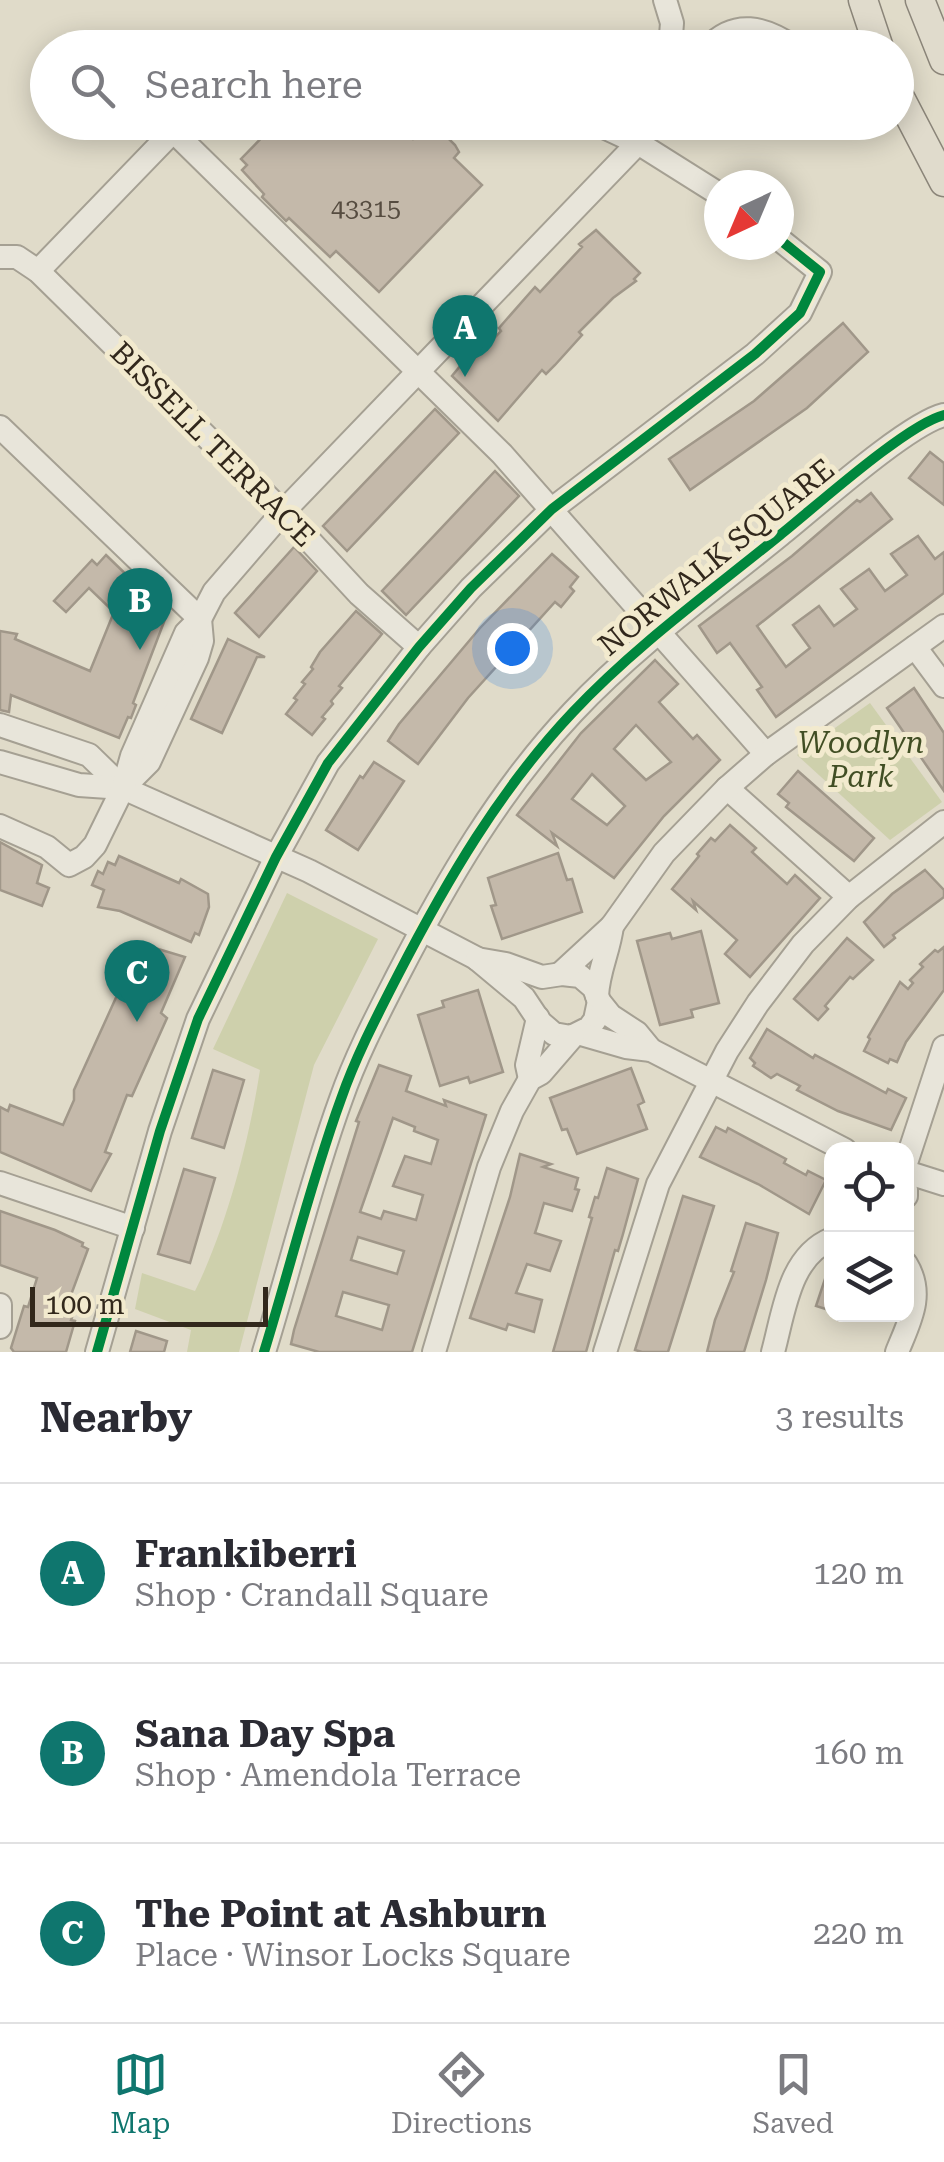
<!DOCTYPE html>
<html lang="en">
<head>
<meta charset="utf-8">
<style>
	body { margin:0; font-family:"Roboto Serif",serif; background:#f2f2f3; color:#2b2b33 }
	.controls { position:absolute; right:30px; bottom:30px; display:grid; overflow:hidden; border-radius:20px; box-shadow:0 5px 25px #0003 }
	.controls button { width:90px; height:90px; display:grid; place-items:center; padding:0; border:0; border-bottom:2px solid #e1e1e2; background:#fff; color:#2b2b33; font:50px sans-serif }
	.compass { position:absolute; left:704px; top:170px; width:90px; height:90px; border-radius:50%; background:#fff; box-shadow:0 5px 25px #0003; rotate:224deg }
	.scale { position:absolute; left:30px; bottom:25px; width:238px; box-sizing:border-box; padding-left:10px; border:5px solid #32281c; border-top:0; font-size:28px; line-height:35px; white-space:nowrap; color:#32281c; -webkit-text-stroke:8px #f2eace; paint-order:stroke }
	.you { position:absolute; left:512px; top:648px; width:35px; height:35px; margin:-25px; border:8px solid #fff; border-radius:50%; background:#1a73e8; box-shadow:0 0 0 15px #1a73e833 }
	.badge { display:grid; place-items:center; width:65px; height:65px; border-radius:50%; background:#0f766e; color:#fff; font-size:32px; font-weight:700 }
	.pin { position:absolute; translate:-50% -82px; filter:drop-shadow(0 2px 5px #0008) }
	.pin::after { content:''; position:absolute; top:52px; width:35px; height:30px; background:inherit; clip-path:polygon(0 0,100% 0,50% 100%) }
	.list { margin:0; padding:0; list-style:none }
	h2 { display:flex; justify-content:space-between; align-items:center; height:130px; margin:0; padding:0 40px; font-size:42px }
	h2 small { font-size:32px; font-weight:400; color:#7c7c81 }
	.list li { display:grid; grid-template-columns:65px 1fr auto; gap:30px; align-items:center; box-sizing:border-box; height:180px; padding:0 40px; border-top:2px solid #e1e1e2 }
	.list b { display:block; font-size:38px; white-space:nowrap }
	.list p { margin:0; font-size:32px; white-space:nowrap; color:#7c7c81 }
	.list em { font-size:32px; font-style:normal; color:#7c7c81 }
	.icon { flex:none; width:55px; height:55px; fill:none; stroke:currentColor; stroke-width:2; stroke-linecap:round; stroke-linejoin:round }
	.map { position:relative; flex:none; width:944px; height:1352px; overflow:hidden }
	.search { position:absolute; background:#fff; box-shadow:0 5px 25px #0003; left:30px; right:30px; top:30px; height:110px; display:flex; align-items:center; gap:25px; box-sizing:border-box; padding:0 35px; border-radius:55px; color:#7c7c81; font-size:38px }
	.sheet { height:670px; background:#fff }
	nav { display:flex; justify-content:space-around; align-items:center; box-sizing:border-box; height:140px; border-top:2px solid #e1e1e2; background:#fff; font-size:28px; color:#7c7c81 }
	nav a { display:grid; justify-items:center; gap:5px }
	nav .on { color:#0f766e }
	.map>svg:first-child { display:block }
	.green { fill:#ced0ac }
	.building { fill:#c4b9aa; stroke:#a09789; stroke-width:2.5; fill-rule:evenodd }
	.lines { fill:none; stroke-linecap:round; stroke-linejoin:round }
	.minor-casing { stroke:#a5a093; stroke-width:26 }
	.major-casing { stroke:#8b8579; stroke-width:31 }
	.minor { stroke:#e8e5da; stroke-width:22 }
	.major { stroke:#e0dbcc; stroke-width:28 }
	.cycleway-casing { stroke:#f2eace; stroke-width:16 }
	.cycleway { stroke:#00873e; stroke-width:10 }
	.labels { text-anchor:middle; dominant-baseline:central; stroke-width:10; stroke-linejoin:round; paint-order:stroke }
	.number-label { font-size:25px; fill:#564c40 }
	.street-label { font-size:30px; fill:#32281c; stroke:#f2eace }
	.park-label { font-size:30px; font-style:italic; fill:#414e24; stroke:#f2eace }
</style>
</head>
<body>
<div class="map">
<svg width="944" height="1352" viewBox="0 0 944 1352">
	<rect width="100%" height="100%" fill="#e0dbc9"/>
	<!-- green -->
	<g class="green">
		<path d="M870,703L942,802L890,840L797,755Z"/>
		<path d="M287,893L378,939L314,1065L239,1352H187L191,1330L135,1309L142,1273L195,1291C227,1226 249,1141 260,1070L213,1049Z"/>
	</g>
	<!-- building -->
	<g class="building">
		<path d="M277,122H397L413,139L432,122L455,145L459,152L454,158L482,185L379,292L336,251L330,257L289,218L286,221L262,197L264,194L242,170L247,165L241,159Z"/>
		<path d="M596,230L640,273L634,279L636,281L613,298L579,332L582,335L555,365L546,374L542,370L498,421L452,376L465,360L469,364L501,331L499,328L535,287L540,292L582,247L579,244Z"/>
		<path d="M843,323L868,352L807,408L690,490L669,459L754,401Z"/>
		<path d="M435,409L459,433L347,551L323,526Z"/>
		<path d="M930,452L944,463V505L909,478Z"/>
		<path d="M495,471L519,496L406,615L382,591Z"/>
		<path d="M871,493L892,519L757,626L786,667L810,648L793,625L819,606L834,626L857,609L841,589L869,569L885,591L907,575L891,554L918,536L935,559L944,552V593L776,717L757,690L762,687L730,643L717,653L699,626L792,556L857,500L860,502Z"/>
		<path d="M294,547L317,571L259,637L235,613Z"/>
		<path d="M552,554L578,577L570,587L574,591L561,607L555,602L468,698L418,764L388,741L399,724L480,628Z"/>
		<path d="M106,555L167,614L133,703L136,705L131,718L128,717L119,738L11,695L9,712L0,710V631L17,634L15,639L90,671L114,612L89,588L66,612L54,601L92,560L97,565Z"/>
		<path d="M356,611L382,634L339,686L342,688L331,701L333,704L322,717L325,719L312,735L286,714L297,700L294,698L305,684L302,682L313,669L311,667L320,652Z"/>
		<path d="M228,639L265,657H257L222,733L191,719Z"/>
		<path d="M655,660L678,684L659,702L693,739L697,735L720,760L664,816L614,878L552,833L557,846L517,815L581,733ZM636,725L671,762L646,780L614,749ZM592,774L625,806L607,825L572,799Z"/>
		<path d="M914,688L944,733V791L887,708Z"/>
		<path d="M374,762L404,781L358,850L326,830L360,776L363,778Z"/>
		<path d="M798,771L874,838L854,861L786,807L789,803L778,794Z"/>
		<path d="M730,825L756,848L752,852L787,884L795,875L820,898L750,977L725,954L737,940L693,901L696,910L672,889L699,856L697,854L711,838L715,841Z"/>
		<path d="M0,842L42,865L37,883L49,888L42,906L0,890Z"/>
		<path d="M558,853L567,880L572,879L582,912L502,939L491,906L496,905L488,878Z"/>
		<path d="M119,856L179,883L181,879L208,894L209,907L199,935L195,933L191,942L120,911L98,907L104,890L92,885L98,871L103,874L108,862L115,865Z"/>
		<path d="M925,870L944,890V897L893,935L895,938L884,947L864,922L892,894Z"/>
		<path d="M701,931L719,1003L691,1010L693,1017L660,1025L637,941L670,933L672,939Z"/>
		<path d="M847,938L873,960L853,979L850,977L825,1006L828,1009L818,1020L794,999Z"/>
		<path d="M135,942L185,957L161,1013L167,1018L132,1096L127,1095L105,1152L111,1154L91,1191L0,1152V1107L8,1111L10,1105L63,1125L74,1100V1090L134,958L129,957Z"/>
		<path d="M944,947V990L906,1042L897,1062L890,1059L888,1063L864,1051L870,1039L868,1037L900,982L908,989L913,983L910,980L923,967L920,964L935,950L938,952Z"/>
		<path d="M478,990L503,1072L470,1083L468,1077L440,1086L418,1015L444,1007L442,1001Z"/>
		<path d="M767,1029L813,1058L815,1055L886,1093L888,1089L906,1098L891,1130L838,1111L797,1090L800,1086L777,1074L771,1078L753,1066L755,1063L750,1058Z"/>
		<path d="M379,1065L411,1076L406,1091L446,1106L444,1100L486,1115L412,1352H319L291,1344L294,1330L359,1122L356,1121ZM393,1118L415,1127L414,1131L438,1140L431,1164L405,1156L393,1186L423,1195L416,1220L384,1211L381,1219L360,1212ZM358,1237L404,1251L397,1274L351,1260ZM343,1292L389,1305L382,1330L336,1316Z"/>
		<path d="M631,1068L644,1102L638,1105L647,1129L577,1154L567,1129L562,1130L550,1098Z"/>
		<path d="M213,1070L244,1080L224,1148L192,1138Z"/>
		<path d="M716,1127L726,1132L728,1128L786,1159L784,1163L806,1175L808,1171L826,1180L809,1214L758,1184L700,1157Z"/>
		<path d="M520,1154L551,1164L543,1167L578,1178L575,1189L579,1190L572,1211L544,1203L537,1227L535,1233L561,1241L550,1271L527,1264L516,1293L542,1300L534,1332L508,1324L506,1330L470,1318L510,1197Z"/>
		<path d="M607,1168L638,1179L623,1234L618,1251L615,1250L586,1352H553L592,1218L589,1217L595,1197L598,1198Z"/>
		<path d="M184,1169L215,1178L190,1263L158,1254Z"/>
		<path d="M683,1196L714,1206L668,1352H642L635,1350Z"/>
		<path d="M0,1211L55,1230L83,1243L82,1246L88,1249L68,1303L76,1306L71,1320L75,1321L66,1352H14L11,1348L24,1306L28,1307L37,1278L0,1265Z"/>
		<path d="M746,1223L778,1233L766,1280L744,1352H707L715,1320L734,1272L731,1271Z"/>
		<path d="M829,1267L832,1268V1311L816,1306Z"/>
		<path d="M136,1331L167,1341L164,1352H130Z"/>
	</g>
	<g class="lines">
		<!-- minor casing -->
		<g class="minor-casing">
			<g id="minor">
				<path d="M665,0L672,23L670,48"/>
				<path d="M264,48L271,45L328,48"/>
				<path d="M708,48C735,19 764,27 795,48"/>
				<path d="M593,122L638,143L719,194"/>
				<path d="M173,131L502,454L766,754"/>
				<path d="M0,257H17L38,271L283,512L359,594L419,647"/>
				<path d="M38,271L181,123"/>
				<path d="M0,427L200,619"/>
				<path d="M915,647L944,686"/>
				<path d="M0,725L89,755L123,788"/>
				<path d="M0,762L79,785L123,788L309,871L476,958L524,998L540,1022L554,1034L571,1037L589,1028L595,1020L599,1001"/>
				<path d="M125,786L149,762L197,658L202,641L200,619"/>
				<path d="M727,788L849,897"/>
				<path d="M0,826L47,847L69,865L84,857L95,845L123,788L132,756L186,633L200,619L214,592L283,512L638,143L653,122"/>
				<path d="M477,959L506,964L542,977L562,974L580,976L594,988L599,1001L611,1016L637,1033L651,1050"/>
				<path d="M560,974L612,926L664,853L727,788L766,754L944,626"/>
				<path d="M597,996C598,971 609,951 612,926"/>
				<path d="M581,1034L626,1047L651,1050L845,1150"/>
				<path d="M530,1079L527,1065L538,1018"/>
				<path d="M906,1163L944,1047"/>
				<path d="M906,1172L944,1184"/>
				<path d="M0,1183L133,1228"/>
				<path d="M906,1190V1196"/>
				<path d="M0,1305V1327"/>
				<path d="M97,1352L160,1131L198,1019L276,857L328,763L419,647L471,588L552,509L755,354L800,313L820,272L779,239"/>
				<path d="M264,1352C290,1268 311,1181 341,1099C356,1056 377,1016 398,975C446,882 500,789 573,712C635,646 710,592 780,535C814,508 907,424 944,415"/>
				<path d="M434,1352L489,1167L512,1111L530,1079L541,1073L573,1036"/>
				<path d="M605,1352L658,1184L727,1051L758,1003L803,944L849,897L944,822"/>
				<path d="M773,1352C784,1312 789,1256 832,1239"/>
				<path d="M897,1352C909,1322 925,1295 906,1264"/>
			</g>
		</g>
		<!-- major casing -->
		<g class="major-casing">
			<g id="major">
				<path d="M863,0L879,48"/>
				<path d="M920,0L944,60"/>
				<path d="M896,90L944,182"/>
			</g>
		</g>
		<!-- minor -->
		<use href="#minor" class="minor"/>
		<!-- major -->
		<use href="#major" class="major"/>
		<!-- cycleway casing -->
		<g class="cycleway-casing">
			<g id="cycleway">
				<path d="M97,1352L160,1131L198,1019L276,857L328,763L419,647L471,588L552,509L755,354L800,313L820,272L779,239"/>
				<path d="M264,1352C290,1268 311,1181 341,1099C356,1056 377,1016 398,975C446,882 500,789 573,712C635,646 710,592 780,535C814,508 907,424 944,415"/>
			</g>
		</g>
		<!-- cycleway -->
		<use href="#cycleway" class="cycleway"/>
	</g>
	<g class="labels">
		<!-- number labels -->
		<g class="number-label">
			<text x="366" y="208">43315</text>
		</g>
		<!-- street labels -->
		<g class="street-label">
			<text transform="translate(213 444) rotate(45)">BISSELL TERRACE</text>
			<text transform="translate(716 557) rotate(-39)">NORWALK SQUARE</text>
		</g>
		<!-- park labels -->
		<g class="park-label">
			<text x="861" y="742">Woodlyn<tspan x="861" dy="34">Park</tspan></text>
		</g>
	</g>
</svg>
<div class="controls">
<button><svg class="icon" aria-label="locate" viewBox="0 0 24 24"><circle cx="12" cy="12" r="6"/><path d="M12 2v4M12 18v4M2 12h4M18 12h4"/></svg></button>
<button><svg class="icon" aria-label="layers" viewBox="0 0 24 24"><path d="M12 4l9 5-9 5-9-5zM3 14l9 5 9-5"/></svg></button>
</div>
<svg class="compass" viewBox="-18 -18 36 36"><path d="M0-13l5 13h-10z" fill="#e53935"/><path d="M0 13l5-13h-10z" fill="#7c7c81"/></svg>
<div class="scale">100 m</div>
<div class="you"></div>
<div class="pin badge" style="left:465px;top:377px">A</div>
<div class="pin badge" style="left:140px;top:650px">B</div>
<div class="pin badge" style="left:137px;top:1022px">C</div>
<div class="search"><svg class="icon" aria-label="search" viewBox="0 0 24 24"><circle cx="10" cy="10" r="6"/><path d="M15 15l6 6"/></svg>Search here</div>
</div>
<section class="sheet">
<h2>Nearby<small>3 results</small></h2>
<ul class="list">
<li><span class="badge">A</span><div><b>Frankiberri</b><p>Shop · Crandall Square</p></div><em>120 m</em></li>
<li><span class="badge">B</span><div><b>Sana Day Spa</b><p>Shop · Amendola Terrace</p></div><em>160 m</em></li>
<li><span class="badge">C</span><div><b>The Point at Ashburn</b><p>Place · Winsor Locks Square</p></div><em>220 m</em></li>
</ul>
</section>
<nav>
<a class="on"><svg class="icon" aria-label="map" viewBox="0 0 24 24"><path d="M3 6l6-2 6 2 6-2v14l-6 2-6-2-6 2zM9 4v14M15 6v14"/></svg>Map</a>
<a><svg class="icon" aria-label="directions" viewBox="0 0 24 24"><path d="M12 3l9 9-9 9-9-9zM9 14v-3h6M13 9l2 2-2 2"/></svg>Directions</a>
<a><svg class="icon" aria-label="saved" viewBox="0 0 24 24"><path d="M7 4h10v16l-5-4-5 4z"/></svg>Saved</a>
</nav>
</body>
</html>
